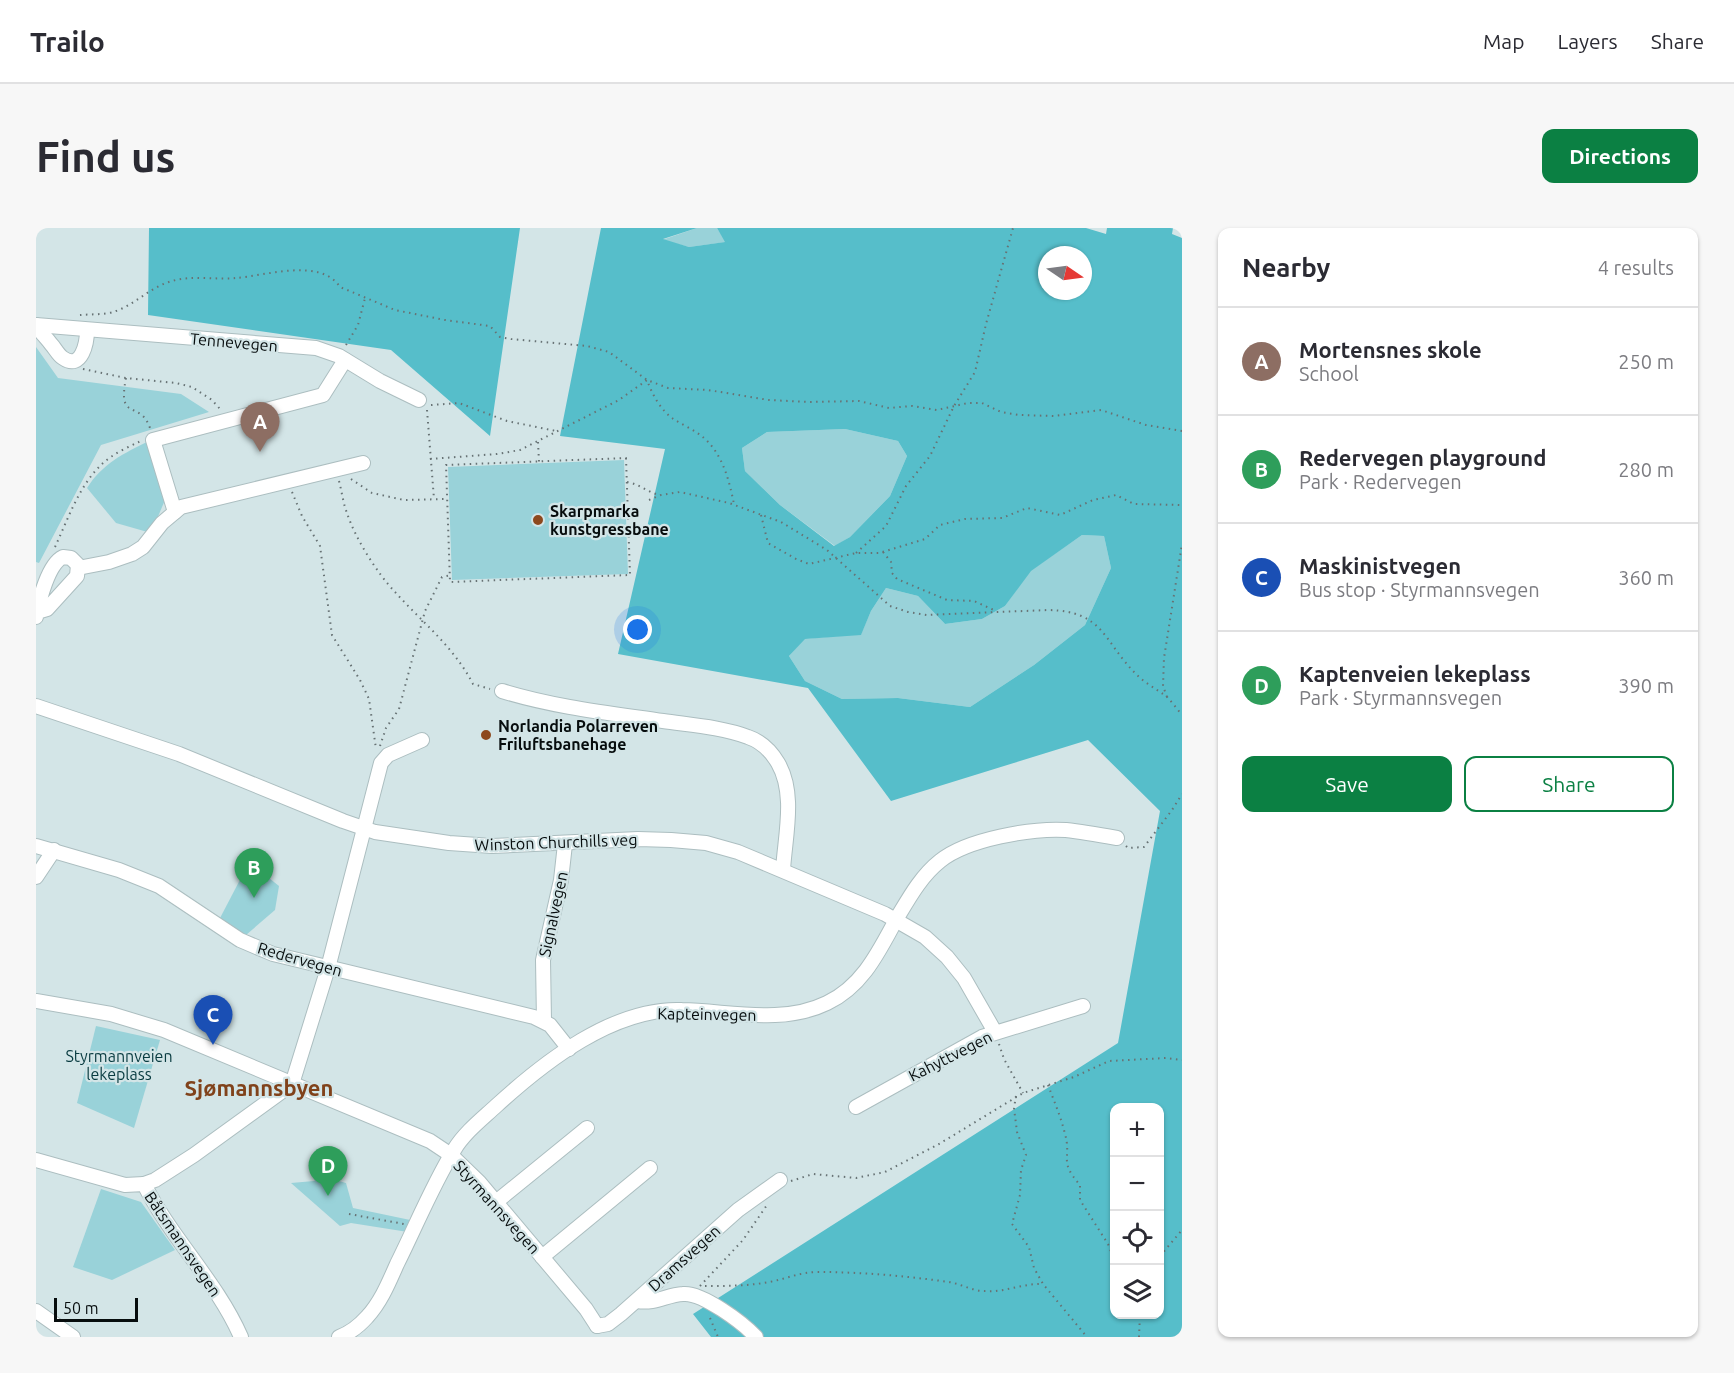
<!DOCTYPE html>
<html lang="en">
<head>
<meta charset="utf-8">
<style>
	body { margin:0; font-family:Ubuntu,sans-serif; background:#f7f7f7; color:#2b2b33 }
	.controls { position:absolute; right:18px; bottom:18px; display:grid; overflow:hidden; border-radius:12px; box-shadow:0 2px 4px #0004 }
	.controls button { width:54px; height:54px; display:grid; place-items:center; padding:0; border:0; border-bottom:2px solid #e1e1e2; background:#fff; color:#2b2b33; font:30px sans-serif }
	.compass { position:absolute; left:1002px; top:18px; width:54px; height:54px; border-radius:50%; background:#fff; box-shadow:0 2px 4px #0004; rotate:103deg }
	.scale { position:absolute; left:18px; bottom:15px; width:84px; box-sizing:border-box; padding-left:6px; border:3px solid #070d0e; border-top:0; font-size:16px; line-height:21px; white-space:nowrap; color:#070d0e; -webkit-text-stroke:4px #d3e5e7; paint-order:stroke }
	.you { position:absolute; left:602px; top:402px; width:21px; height:21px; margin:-15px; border:4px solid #fff; border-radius:50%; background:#1a73e8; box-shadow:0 0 0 9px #1a73e833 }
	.badge { display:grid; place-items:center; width:39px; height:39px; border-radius:50%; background:#0b8043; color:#fff; font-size:20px; font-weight:700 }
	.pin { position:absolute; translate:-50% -50px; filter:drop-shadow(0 2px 3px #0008) }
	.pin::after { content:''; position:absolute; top:32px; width:21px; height:18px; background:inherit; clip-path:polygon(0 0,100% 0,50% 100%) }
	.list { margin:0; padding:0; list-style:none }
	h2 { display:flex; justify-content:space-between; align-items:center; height:78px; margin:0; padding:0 24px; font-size:26px }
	h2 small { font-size:20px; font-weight:400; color:#7c7c81 }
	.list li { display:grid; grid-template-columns:39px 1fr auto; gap:18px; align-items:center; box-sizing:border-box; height:108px; padding:0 24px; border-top:2px solid #e1e1e2 }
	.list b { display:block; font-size:22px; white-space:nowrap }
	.list p { margin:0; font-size:20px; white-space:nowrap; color:#7c7c81 }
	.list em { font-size:20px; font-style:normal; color:#7c7c81 }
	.actions { display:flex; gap:12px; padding:18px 24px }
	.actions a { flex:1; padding:14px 0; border:2px solid #0b8043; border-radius:12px; text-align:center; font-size:21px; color:#0b8043 }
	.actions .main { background:#0b8043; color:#fff }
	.icon { flex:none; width:33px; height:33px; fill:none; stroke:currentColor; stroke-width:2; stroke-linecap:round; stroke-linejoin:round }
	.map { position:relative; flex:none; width:1146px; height:1109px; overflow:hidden; border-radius:12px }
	header { display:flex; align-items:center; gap:36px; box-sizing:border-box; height:84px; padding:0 30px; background:#fff; border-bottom:2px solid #e1e1e2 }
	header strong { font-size:28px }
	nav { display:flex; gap:33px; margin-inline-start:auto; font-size:21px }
	.intro { display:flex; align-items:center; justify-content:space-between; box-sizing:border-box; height:144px; padding:0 36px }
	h1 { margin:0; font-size:42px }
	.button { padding:15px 27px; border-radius:12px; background:#0b8043; color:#fff; font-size:21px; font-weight:700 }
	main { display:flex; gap:36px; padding:0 36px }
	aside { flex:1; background:#fff; border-radius:12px; box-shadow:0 2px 4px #0004 }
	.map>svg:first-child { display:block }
	.green { fill:#99d2d9 }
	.forest { fill:#56beca; fill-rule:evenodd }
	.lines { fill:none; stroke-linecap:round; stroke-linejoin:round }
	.minor-casing { stroke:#acbec0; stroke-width:16 }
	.path { stroke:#677274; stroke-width:2; stroke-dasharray:1.5 4.5; stroke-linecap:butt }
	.minor { stroke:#fff; stroke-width:14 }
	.poi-dot { fill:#8d491e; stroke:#d3e5e7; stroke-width:2 }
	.labels { text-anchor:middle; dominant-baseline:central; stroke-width:4.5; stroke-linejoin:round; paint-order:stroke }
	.street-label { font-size:16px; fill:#070d0e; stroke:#d3e5e7 }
	.poi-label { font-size:16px; font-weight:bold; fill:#070d0e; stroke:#d3e5e7; text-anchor:start }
	.park-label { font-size:16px; fill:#083b40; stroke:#d3e5e7 }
	.district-label { font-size:22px; font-weight:bold; fill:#80421b; stroke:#d3e5e7 }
</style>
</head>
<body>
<header>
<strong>Trailo</strong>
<nav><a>Map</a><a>Layers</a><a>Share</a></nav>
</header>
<div class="intro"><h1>Find us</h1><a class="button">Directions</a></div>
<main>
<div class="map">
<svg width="1146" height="1109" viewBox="0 0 1146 1109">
	<rect width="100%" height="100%" fill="#d3e5e7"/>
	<!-- green -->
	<g class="green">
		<path d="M661,0H681L690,14L653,19L626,12Z"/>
		<path d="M0,119L22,150L145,166L173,184L65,217L3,335L0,334Z"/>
		<path d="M809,201L862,213L871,228L854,268L814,309L799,318L744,277L709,243L706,220L731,204Z"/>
		<path d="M113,213L129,272L115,305L80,295L51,260C66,236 88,225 113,213Z"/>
		<path d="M588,232L592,346L416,352L412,239Z"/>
		<path d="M1046,307L1068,308L1075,340L1049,397L998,437L934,479L862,470L806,471L769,453L753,428L768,411L825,406L835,383L850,360L882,368L909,396L946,391L969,378L994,343Z"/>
		<path d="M223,642L243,658L239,682L210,707L183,692L207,646Z"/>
		<path d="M60,798L124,812L98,900L41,875Z"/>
		<path d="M285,948L310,955L317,980L379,993L372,1004L315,995L304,998L255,955L278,953Z"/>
		<path d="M65,961L105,974L139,1022L76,1052L37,1039Z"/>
	</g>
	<!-- forest -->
	<g class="forest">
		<path d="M113,0H484L454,208L355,122L112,87Z"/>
		<path d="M565,0H661L627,11L653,19L689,14L681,0H1050L1070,6L1071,0H1137L1136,6L1146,10V1109H675L657,1086L1082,815L1124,583L1052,512L855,573L772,460L582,426L629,221L524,208ZM1011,27H1047V63H1011ZM809,201L862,213L871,228L854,268L814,309L798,318L744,277L709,243L706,220L731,204ZM1046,307L1068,308L1075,340L1049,397L998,437L934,479L862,470L806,471L769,453L753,428L769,411L825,407L835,383L850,360L882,368L909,396L946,391L969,378L995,343ZM1078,880H1124V1086H1078Z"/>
	</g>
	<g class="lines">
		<!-- minor casing -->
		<g class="minor-casing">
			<g id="minor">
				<path d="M0,97L280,120L303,128L344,153L383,172"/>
				<path d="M0,97C4,104 10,109 15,116C19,120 22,127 27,130C46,143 51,114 51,102"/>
				<path d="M139,284L117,212L287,167L309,132"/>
				<path d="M42,340L73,334L96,326L107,319L126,295L145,279L327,235"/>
				<path d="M0,389C3,373 12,336 27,329L35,330L42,337L41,348L11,381L1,384"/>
				<path d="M466,463C518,479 572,485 627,493C654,497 685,499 712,509C724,513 735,523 742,535C760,566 749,608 747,642"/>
				<path d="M0,478L143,526L307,593L339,604L413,615L456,618L602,611L635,612L670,615L702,624L849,686L889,709L911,729L928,750L959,804"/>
				<path d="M0,618L83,642L123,658L204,712L237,726L498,789L514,797L533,821"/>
				<path d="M0,649L18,622"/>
				<path d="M0,773L75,786L128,802L394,913L415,927L443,954L550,1081L561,1098"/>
				<path d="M508,793L507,732L525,652L529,616"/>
				<path d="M820,879L946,809L1047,778"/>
				<path d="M0,932L89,957L108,956C135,1010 181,1054 205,1109"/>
				<path d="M108,956L119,952L158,927L256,856L292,740L345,535L352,527L386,512"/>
				<path d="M460,974L551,900"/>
				<path d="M506,1029L614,940"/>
				<path d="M601,1073C620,1076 630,1067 647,1066C666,1064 707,1095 720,1109"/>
				<path d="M0,1083L37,1109"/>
				<path d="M561,1098L572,1096L585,1086L702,982L744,952"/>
				<path d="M303,1109C314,1105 323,1098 331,1089C345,1074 353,1054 361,1036C380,998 396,958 418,922C428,905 446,891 460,878C508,834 578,779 646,782C694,783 746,797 791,775C827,758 843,723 861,690C873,670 885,648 904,633C931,611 996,600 1030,602C1047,604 1064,607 1081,610"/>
			</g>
		</g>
		<!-- path -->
		<g class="path">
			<path d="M44,87C55,86 70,87 80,83C100,76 114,59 136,53C155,47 180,52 200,50C229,48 284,29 304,59L359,82L409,92L454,98L464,109L475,111L551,118L573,124L611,152L632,160L672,162L733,172L773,174L823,173L853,180L876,178L901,182L932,175H946L965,184L983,187L1018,188L1065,182L1110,197L1146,203"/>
			<path d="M310,117L322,97L329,70"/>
			<path d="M47,141L90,150L140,155L156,159L176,172L184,181"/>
			<path d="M90,150C81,195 104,171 114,200"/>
			<path d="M395,177L423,175L471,193L520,203"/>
			<path d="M391,182L398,271"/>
			<path d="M502,214L503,234"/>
			<path d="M590,230L594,347L414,354L410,237Z"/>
			<path d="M394,231L461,226L484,222L583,172L611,152C616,166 624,181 636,190C646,197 659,202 668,210C687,227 693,252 698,276"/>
			<path d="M315,251L336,265L368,272L410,271"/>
			<path d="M303,253C306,264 307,275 311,285C319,310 341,345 359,364C386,394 418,419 437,456L454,461"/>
			<path d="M591,254C604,256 612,265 624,267"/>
			<path d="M256,264L266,288L284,318L296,407L324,452L333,471L340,521"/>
			<path d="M613,272L625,267L644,264L693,275L745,294L791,322L854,378L872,384L891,387L1012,382C1069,383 1067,414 1101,447C1110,456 1121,461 1131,469C1136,474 1141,481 1146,487"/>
			<path d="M725,287L732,315L760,331L773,336L820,325H843L889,311L904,297L929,291L966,290L991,280L1024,287L1057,272L1080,267L1098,276L1146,277"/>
			<path d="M19,319C32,291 43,258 65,237C76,226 92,219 105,213"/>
			<path d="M847,324L855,334L856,345L861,351L911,372L938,373L960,383"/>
			<path d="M820,325L850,298L870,258L894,228L918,178L939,144L950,96L977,0"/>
			<path d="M1131,469L1127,458L1128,430L1146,316"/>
			<path d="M344,518L350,500L363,481L389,383L406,349L416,347"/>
			<path d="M1090,618L1092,620L1108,619L1136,582L1146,566"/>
			<path d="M963,816L968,831L987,865"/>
			<path d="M1012,857C1018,873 1025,889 1029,906C1036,931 1022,932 1044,957V972L1072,1016L1078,1031"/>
			<path d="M980,868L978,880L981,904L990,927L985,942L984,967L976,996L993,1019L998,1040L1007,1056L1051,1109"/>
			<path d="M755,953L777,946L820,950L849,944L903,916L987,865L1038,849L1073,833L1130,830L1146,832"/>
			<path d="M313,986L368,996"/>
			<path d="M1124,1028L1146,1002"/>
			<path d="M664,1058L707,1012L731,977"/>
			<path d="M669,1058C691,1058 712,1058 733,1054C750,1051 764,1044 782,1044C826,1044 870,1048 913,1054C925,1056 937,1063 948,1063C968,1065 987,1055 1007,1056"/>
			<path d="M674,1090L682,1109"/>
			<path d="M1103,1109L1104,1086"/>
		</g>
		<!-- minor -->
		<use href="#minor" class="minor"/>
	</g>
	<!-- markers -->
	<g class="poi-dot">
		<circle cx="502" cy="292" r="6"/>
		<circle cx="450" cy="507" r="6"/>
	</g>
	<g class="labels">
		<!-- street labels -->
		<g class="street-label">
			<text transform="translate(198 114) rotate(5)">Tennevegen</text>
			<text transform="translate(520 614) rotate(-2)">Winston Churchills veg</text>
			<text transform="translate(517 686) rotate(-78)">Signalvegen</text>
			<text transform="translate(264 731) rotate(16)">Redervegen</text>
			<text transform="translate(671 786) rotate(1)">Kapteinvegen</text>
			<text transform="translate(914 828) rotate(-27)">Kahyttvegen</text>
			<text transform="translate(461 979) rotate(48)">Styrmannsvegen</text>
			<text transform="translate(147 1016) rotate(56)">Båtsmannsvegen</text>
			<text transform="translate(648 1030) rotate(-42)">Dramsvegen</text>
		</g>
		<!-- poi labels -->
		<g class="poi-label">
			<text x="514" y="283">Skarpmarka<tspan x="514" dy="18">kunstgressbane</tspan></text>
			<text x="462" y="498">Norlandia Polarreven<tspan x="462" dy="18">Friluftsbanehage</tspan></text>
		</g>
		<!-- park labels -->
		<g class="park-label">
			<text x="83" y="828">Styrmannveien<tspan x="83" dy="18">lekeplass</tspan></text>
		</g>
		<!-- district labels -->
		<g class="district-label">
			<text x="223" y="859">Sjømannsbyen</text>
		</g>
	</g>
</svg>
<div class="controls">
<button>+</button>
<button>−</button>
<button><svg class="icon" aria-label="locate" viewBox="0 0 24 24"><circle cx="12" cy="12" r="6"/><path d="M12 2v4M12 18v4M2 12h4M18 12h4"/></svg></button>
<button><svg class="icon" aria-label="layers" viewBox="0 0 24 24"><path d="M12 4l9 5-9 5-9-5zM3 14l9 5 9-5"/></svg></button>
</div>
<svg class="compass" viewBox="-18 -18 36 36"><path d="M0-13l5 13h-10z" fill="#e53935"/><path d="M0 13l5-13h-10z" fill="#7c7c81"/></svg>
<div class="scale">50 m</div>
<div class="you"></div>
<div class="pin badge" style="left:224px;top:224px;background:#8d6e63">A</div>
<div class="pin badge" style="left:218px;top:670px;background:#2e9e5b">B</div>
<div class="pin badge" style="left:177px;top:817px;background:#1a4fb4">C</div>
<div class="pin badge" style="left:292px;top:968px;background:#2e9e5b">D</div>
</div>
<aside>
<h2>Nearby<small>4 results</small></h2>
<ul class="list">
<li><span class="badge" style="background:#8d6e63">A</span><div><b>Mortensnes skole</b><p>School</p></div><em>250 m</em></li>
<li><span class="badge" style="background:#2e9e5b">B</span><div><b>Redervegen playground</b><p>Park · Redervegen</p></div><em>280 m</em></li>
<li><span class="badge" style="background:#1a4fb4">C</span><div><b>Maskinistvegen</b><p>Bus stop · Styrmannsvegen</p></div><em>360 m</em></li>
<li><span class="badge" style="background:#2e9e5b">D</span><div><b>Kaptenveien lekeplass</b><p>Park · Styrmannsvegen</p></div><em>390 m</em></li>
</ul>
<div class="actions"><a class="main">Save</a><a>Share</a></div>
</aside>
</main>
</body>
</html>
